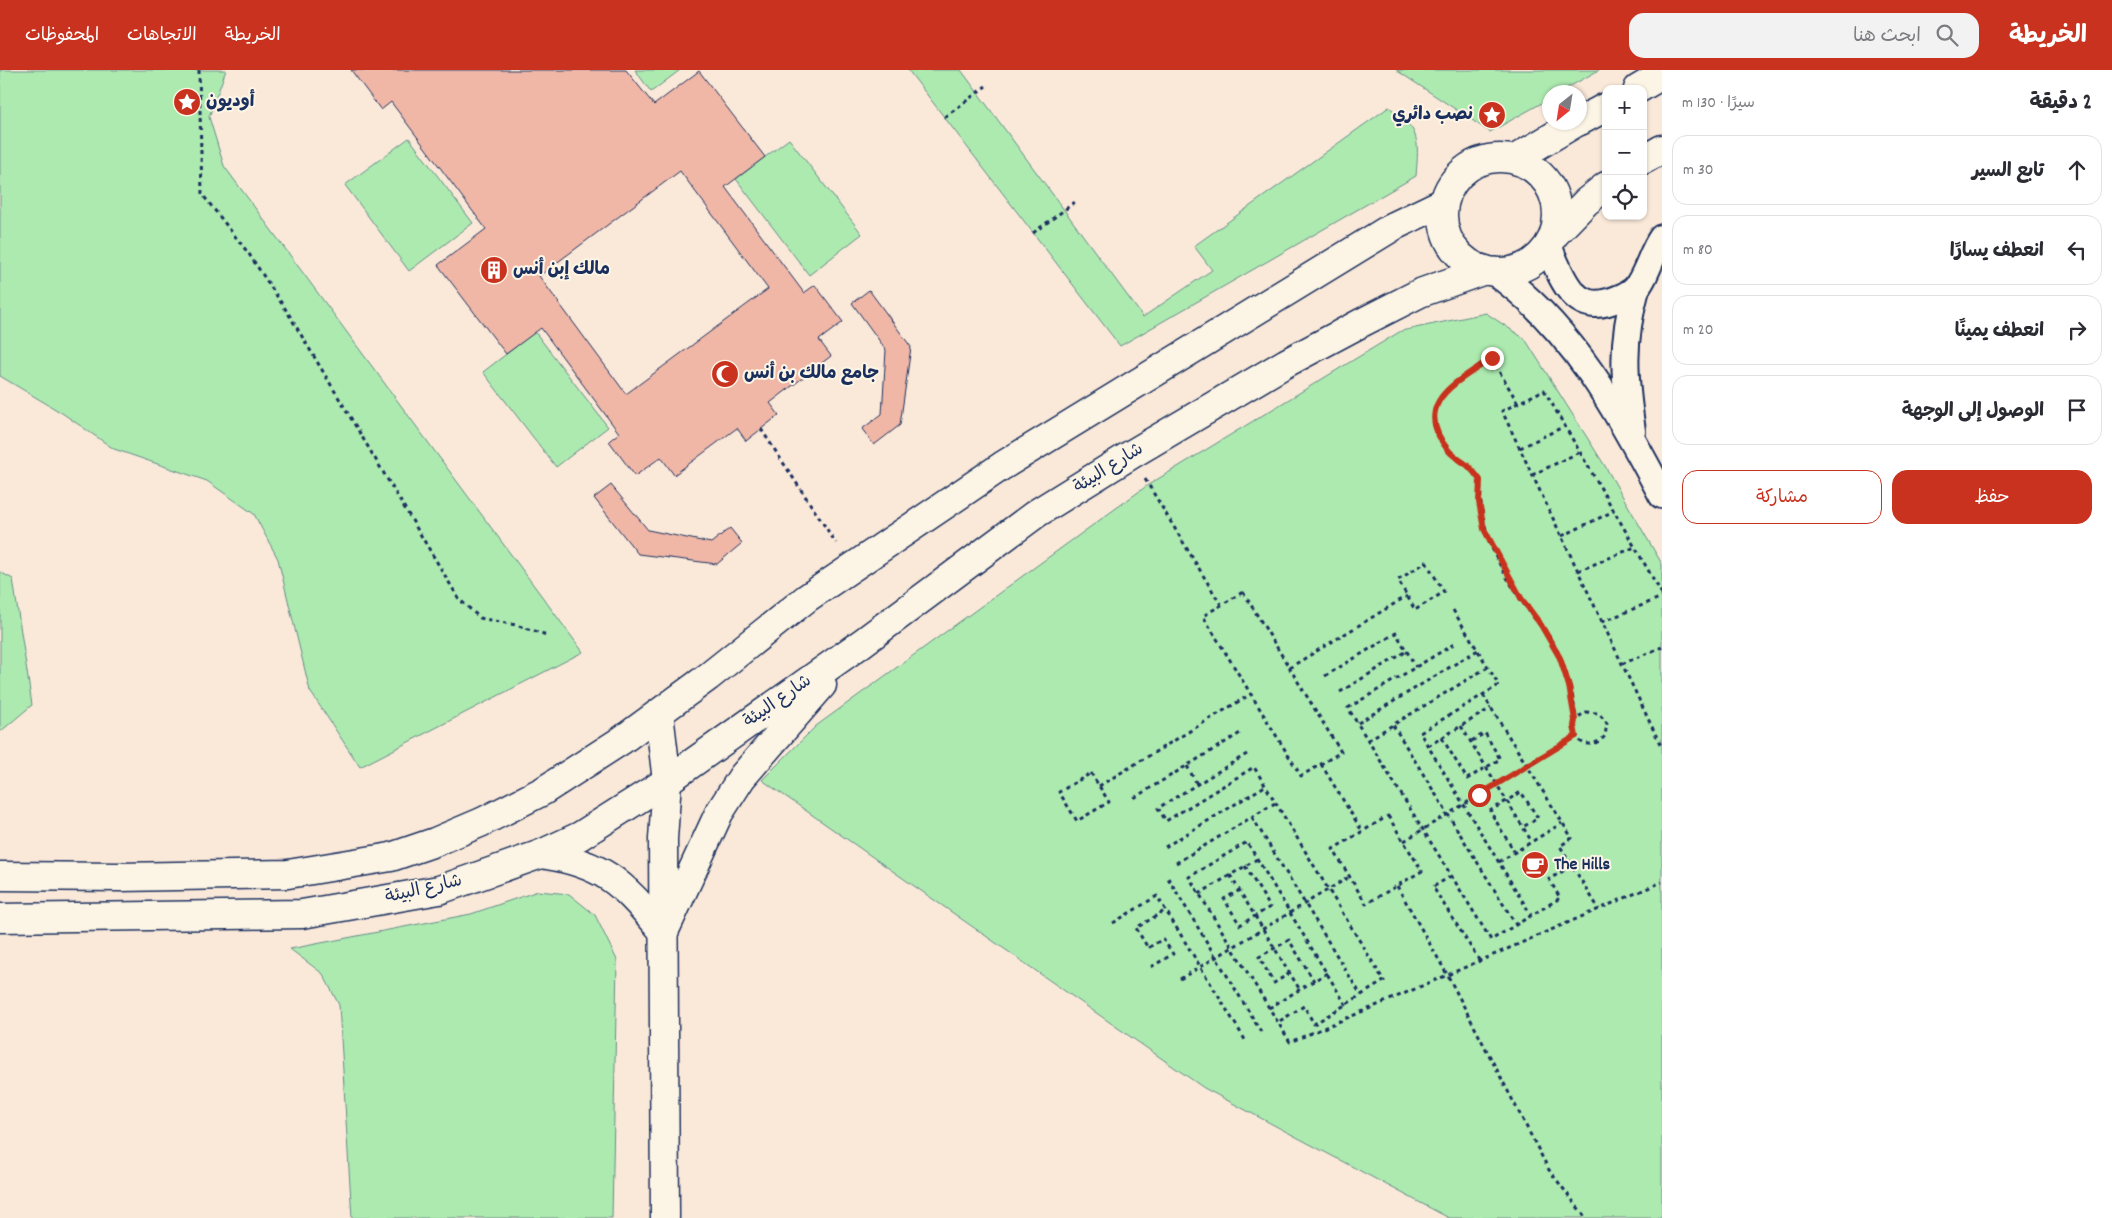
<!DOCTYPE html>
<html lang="ar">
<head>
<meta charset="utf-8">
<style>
	body { margin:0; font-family:Dekko,"Playpen Sans Arabic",sans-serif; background:#f2f2f3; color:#2b2b33; direction:rtl }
	.controls { position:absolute; right:15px; top:15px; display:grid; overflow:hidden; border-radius:10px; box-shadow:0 1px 4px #0004 }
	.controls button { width:45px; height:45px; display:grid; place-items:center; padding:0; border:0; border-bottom:1px solid #e1e1e2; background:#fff; color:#2b2b33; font:25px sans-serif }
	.compass { position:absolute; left:1542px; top:15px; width:45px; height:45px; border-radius:50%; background:#fff; box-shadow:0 1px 4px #0004; rotate:210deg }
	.stop { position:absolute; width:15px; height:15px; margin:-11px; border:4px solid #c8321e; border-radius:50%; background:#fff }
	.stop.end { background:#c8321e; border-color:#fff; box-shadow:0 1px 5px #0008 }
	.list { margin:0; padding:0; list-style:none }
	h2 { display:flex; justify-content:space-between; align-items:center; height:65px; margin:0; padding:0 20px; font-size:21px }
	h2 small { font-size:16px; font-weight:400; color:#7c7c81 }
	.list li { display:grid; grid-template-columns:32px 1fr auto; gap:15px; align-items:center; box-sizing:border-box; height:70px; margin:0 10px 10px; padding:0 10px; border:1px solid #e1e1e2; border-radius:15px }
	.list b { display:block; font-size:19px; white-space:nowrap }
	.list em { font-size:16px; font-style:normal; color:#7c7c81 }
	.actions { display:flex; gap:10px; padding:15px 20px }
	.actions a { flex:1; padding:11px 0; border:1px solid #c8321e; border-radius:15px; text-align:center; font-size:18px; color:#c8321e }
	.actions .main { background:#c8321e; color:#fff }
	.icon { flex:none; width:28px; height:28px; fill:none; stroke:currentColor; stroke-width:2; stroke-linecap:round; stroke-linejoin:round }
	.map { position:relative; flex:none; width:1662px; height:1148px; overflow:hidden; direction:ltr }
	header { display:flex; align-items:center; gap:30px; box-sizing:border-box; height:70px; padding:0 25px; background:#c8321e; color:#fff }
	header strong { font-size:24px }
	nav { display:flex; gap:28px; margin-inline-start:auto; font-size:18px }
	.search { width:350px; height:45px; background:#f2f2f3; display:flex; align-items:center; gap:12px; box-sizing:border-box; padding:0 18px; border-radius:15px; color:#7c7c81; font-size:19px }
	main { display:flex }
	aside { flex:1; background:#fff }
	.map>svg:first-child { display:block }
	.green { fill:#adeab0; stroke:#648c87 }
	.building { fill:#f0b7a7; stroke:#1b2f5e; fill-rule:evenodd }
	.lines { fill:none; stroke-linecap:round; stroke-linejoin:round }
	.minor-casing { stroke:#1b2f5e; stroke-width:30 }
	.tertiary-casing { stroke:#1b2f5e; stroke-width:31 }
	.trunk-casing { stroke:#1b2f5e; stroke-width:31 }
	.path { stroke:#1b2f5e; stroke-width:3; stroke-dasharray:4 4; stroke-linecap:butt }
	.minor { stroke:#fcf5e5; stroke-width:26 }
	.tertiary { stroke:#fcf5e5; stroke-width:28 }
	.trunk { stroke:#fcf5e5; stroke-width:28 }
	.route { stroke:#c8321e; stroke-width:6 }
	.labels { text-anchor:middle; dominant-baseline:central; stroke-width:4; stroke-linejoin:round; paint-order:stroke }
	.poi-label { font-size:18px; font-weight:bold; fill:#1b2f5e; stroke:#fcf5e5; text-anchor:start }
	.street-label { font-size:18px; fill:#1b2f5e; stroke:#fcf5e5 }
</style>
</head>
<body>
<header>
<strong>الخريطة</strong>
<div class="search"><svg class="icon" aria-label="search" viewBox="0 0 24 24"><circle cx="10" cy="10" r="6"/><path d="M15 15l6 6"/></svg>ابحث هنا</div>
<nav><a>الخريطة</a><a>الاتجاهات</a><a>المحفوظات</a></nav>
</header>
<main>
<aside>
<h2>2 دقيقة<small>سيرًا · 130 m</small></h2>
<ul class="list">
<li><svg class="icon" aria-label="ahead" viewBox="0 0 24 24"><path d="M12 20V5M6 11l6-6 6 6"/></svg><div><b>تابع السير</b></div><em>30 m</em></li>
<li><svg class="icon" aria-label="left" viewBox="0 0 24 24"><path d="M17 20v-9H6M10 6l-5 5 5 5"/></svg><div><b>انعطف يسارًا</b></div><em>80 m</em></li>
<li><svg class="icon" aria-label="right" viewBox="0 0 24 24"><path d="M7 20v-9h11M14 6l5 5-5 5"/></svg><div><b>انعطف يمينًا</b></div><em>20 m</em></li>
<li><svg class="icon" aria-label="arrive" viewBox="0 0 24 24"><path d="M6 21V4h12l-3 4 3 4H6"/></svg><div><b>الوصول إلى الوجهة</b></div></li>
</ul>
<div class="actions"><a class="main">حفظ</a><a>مشاركة</a></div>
</aside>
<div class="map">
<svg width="1662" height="1148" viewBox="0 0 1662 1148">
	<rect width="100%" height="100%" fill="#fae9d9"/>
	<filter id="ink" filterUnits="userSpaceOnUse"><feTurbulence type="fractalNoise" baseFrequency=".02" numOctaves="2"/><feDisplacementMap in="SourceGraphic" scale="10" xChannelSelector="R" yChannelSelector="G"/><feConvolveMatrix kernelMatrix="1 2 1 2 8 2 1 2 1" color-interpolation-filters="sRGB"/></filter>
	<g filter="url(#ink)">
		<!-- green -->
		<g class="green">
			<path d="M0,0H226L209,47L224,96L583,582L360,697L310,621L278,489L254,444L207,411L114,379L62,343L0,306Z"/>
			<path d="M635,0H680L651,22Z"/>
			<path d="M908,0H961L1143,247L1212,200L1194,176L1389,37C1420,60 1419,68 1416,106L1120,276Z"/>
			<path d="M1396,0H1599L1560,22H1550L1549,29L1490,62Z"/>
			<path d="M409,68L473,153L409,201L345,115Z"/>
			<path d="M789,69L862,164L809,205L736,109Z"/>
			<path d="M1486,243L1525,269L1605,396L1662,494V1148H1449L1204,1018L762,710L816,656L1148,415L1401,261Z"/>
			<path d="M535,262L608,357L556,397L483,302Z"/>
			<path d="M0,502L13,509L32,635L0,662Z"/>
			<path d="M538,821L569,824L595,845L617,890L612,1148H352L339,935L323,904L290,879L471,844Z"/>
		</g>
		<!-- building -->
		<g class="building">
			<path d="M351,0H626L654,35L699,1L765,87L725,117L804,223L815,215L843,252L819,270L831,286L770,333L779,345L746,371L737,358L674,405L661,387L635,406L609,371L619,363L541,258L506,284L438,195L486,159L391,32L381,40ZM680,101L768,219L626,324L539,206Z"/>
			<path d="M869,220L911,277L900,355L874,375L862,359L882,344L886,280L852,233Z"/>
			<path d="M611,415L648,460L711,473L730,458L742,473L717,494L638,484L594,428Z"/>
		</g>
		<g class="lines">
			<!-- minor casing -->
			<g class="minor-casing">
				<g id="minor">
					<path d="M1548,176C1560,202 1571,243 1608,232C1616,230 1629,225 1635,219C1646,208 1652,181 1662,168"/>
					<path d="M1493,201C1571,255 1619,343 1662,425"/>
					<path d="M1632,361C1624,308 1621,272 1636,219"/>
				</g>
			</g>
			<!-- tertiary casing -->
			<g class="tertiary-casing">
				<path id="tertiary" d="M659,644L667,711L663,769L665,1148"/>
			</g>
			<!-- trunk casing -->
			<g class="trunk-casing">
				<g id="trunk">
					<path d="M1638,19L1662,5"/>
					<path d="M1580,51L1606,37"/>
					<circle cx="1500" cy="145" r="57"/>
					<path d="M1515,89L1577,52"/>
					<path d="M1643,90L1662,79"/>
					<path d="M1554,165L1586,132L1606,116"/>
					<path d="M541,784C607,794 622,814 664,862L719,743L742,707L822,615"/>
					<path d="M0,806L120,807L288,804L391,787L435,772L482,752L543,721L622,670L708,607L807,528L1002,396L1394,156L1444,132"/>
					<path d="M0,848L302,844L439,820L541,784L580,766L667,711L862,573L1037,443L1132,384L1286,293L1361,253L1420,223L1485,200"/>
				</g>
			</g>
			<!-- path -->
			<g class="path">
				<path d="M199,0L202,124L249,184L288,243L459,529L480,548L516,555L547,565"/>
				<path d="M945,47L986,16"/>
				<path d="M1033,163L1075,132"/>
				<path d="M1518,333L1491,288C1456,313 1410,333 1449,381C1454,387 1461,390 1467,395C1472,399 1476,405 1480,409C1478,455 1495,492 1521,529C1535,549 1552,567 1561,590C1567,607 1575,630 1575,649C1575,654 1573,658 1575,664C1580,678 1597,676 1605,666L1607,653L1598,643L1585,642L1575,650"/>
				<path d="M761,359L836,473"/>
				<path d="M1520,378L1565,356"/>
				<path d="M1532,405L1580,382"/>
				<path d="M1145,409L1221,535"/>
				<path d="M1562,466L1614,441"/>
				<path d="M1426,492L1444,522L1415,540L1398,510Z"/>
				<path d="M1578,501L1635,477"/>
				<path d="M1243,522L1341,682L1301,706L1203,546Z"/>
				<path d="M1662,524L1544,320L1502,341L1662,678"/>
				<path d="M1453,540L1499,615L1420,663L1531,845"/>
				<path d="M1602,552L1662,527"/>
				<path d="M1454,574L1348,638L1491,870L1560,828L1549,809L1572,796"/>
				<path d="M1622,594L1662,577"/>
				<path d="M1289,598L1407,526"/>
				<path d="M1325,606L1396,563L1416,597"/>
				<path d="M1340,622L1407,581"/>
				<path d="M1483,625L1572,768L1560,776L1599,839"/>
				<path d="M1358,653L1478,580"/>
				<path d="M1393,655L1516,855"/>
				<path d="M1461,656L1532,772"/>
				<path d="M1442,668L1467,709L1500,689L1485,663L1470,672"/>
				<path d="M1368,670L1488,597"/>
				<path d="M1428,676L1491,638"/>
				<path d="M1247,684L1158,738L1166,751L1254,697L1384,911L1314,954L1304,936L1278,952"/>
				<path d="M1321,694L1362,761"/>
				<path d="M1187,696L1197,714"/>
				<path d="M1091,703L1109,732L1077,751L1059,722Z"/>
				<path d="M1099,716L1251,624"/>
				<path d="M1134,728L1242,662"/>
				<path d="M1388,746L1422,801L1366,834L1333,779Z"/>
				<path d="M1252,747L1361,925"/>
				<path d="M1404,771L1576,666"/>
				<path d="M1165,777L1265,716"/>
				<path d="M1515,783L1490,741L1521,722L1538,748L1523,757"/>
				<path d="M1499,792L1562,753"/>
				<path d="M1176,793L1275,733"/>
				<path d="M1230,805L1300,920"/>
				<path d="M1451,806L1433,817L1479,890"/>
				<path d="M1168,808L1263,965"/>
				<path d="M1397,816L1448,906L1549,1100L1586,1148"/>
				<path d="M1240,820L1224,829L1240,855L1270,837L1245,796"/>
				<path d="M1199,824L1257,789"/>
				<path d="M1113,853L1157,826L1247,973"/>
				<path d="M1151,897L1173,884L1163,869L1148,878L1136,858L1166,840"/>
				<path d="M1290,903L1274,913L1259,887L1289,870L1314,911"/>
				<path d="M1180,909L1349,807"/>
				<path d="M1346,935L1247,772L1189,807L1290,972C1415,920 1538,865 1662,812"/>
				<path d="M1269,938L1327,903"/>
			</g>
			<!-- minor -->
			<use href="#minor" class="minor"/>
			<!-- tertiary -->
			<use href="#tertiary" class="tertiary"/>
			<!-- trunk -->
			<use href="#trunk" class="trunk"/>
		</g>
	</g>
	<g class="lines" filter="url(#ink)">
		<!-- route -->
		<path class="route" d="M1479,725L1576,666L1574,656L1575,650L1569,616L1560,588L1541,555L1521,528L1484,459L1479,432L1480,410C1476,405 1472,399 1467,395C1461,390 1454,387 1449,381C1410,333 1456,313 1492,288"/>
	</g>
	<!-- icons -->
	<defs>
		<g id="sight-disc" transform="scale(1.4375)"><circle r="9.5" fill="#c8321e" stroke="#fcf5e5"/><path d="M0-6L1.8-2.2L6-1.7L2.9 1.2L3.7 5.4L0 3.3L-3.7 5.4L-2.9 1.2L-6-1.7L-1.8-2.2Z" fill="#fff"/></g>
		<g id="building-disc" transform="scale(1.4375)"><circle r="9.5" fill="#c8321e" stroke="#fcf5e5"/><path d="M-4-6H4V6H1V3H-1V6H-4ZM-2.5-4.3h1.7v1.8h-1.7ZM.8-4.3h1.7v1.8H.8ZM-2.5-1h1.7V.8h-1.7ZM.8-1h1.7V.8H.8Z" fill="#fff"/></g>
		<g id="mosque-disc" transform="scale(1.4375)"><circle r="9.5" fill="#c8321e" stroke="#fcf5e5"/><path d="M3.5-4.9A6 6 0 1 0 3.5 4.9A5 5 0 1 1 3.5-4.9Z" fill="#fff"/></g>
		<g id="cafe-disc" transform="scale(1.4375)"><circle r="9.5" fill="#c8321e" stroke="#fcf5e5"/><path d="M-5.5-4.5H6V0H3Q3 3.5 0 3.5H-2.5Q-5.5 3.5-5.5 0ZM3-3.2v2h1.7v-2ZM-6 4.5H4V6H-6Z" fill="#fff"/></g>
	</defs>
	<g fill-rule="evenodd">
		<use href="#sight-disc" x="187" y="32"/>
		<use href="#sight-disc" x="1492" y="45"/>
		<use href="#building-disc" x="494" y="200"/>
		<use href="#mosque-disc" x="725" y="304"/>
		<use href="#cafe-disc" x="1535" y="795"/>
	</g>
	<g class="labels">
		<!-- poi labels -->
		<g class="poi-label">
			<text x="206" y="32">أوديون</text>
			<text x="1473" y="45" text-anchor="end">نصب دائري</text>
			<text x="513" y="200">مالك إبن أنس</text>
			<text x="744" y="304">جامع مالك بن أنس</text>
			<text x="1554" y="795">The Hills</text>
		</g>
		<!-- street labels -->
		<g class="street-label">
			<text transform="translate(1109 399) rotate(-32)">شارع البيئة</text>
			<text transform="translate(778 632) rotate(-35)">شارع البيئة</text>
			<text transform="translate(424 820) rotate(-13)">شارع البيئة</text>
		</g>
	</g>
</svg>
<div class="controls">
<button>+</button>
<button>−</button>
<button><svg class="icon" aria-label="locate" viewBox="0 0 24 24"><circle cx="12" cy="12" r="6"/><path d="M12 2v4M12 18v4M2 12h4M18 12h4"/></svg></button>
</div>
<svg class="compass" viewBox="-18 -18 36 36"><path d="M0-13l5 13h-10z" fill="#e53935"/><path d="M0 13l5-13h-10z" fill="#7c7c81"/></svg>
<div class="stop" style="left:1479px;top:725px"></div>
<div class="stop end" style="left:1492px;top:288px"></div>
</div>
</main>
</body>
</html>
